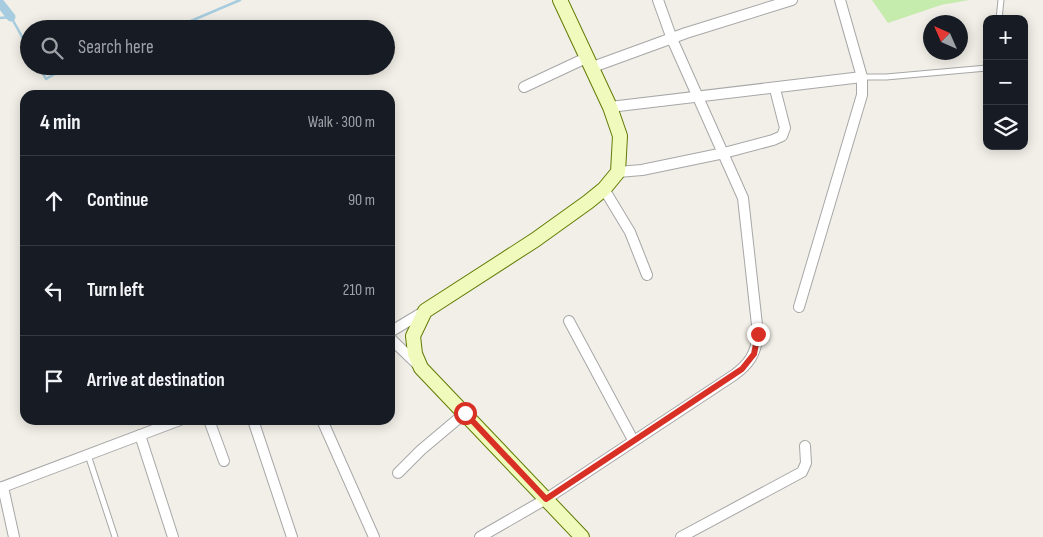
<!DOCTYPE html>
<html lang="en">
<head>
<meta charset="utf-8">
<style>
	body { margin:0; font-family:"Sofia Sans Condensed",sans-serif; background:#20242c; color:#f1f3f6 }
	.controls { position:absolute; right:15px; top:15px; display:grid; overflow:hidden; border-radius:10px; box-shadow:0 2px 12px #0003 }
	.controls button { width:45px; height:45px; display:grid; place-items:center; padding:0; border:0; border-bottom:1px solid #363941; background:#171b24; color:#f1f3f6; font:25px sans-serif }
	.compass { position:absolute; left:923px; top:15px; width:45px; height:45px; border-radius:50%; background:#171b24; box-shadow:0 2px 12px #0003; rotate:315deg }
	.stop { position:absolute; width:15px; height:15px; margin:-11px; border:4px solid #d93025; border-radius:50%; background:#fff }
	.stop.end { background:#d93025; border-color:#fff; box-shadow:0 1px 5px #0008 }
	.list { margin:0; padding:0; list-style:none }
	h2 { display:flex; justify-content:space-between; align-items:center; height:65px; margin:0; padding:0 20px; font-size:21px }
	h2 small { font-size:16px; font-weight:400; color:#9ea1a6 }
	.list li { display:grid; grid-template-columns:32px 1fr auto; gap:15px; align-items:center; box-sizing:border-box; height:90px; padding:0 20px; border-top:1px solid #363941 }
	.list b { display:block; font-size:19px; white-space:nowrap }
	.list em { font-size:16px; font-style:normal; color:#9ea1a6 }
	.icon { flex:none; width:28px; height:28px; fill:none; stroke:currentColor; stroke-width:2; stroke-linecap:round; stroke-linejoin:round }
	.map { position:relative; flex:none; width:1043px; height:537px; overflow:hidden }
	.search { position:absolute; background:#171b24; box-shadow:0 2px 12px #0003; left:20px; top:20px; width:375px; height:55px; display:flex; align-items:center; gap:12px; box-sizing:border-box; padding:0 18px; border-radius:28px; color:#9ea1a6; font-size:19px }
	.panel { position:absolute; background:#171b24; box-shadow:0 2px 12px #0003; left:20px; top:90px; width:375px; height:335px; border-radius:15px }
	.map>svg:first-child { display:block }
	.grass { fill:#c5ebad }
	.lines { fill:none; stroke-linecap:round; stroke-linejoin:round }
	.stream { stroke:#a7ccdf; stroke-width:2.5 }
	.canal { stroke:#a7ccdf; stroke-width:9 }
	.lane-casing { stroke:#a7a7a7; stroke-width:7 }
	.street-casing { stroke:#a7a7a7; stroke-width:12 }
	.secondary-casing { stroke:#617b04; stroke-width:16 }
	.lane { stroke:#fff; stroke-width:5 }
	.street { stroke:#fff; stroke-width:10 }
	.secondary { stroke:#f0fabc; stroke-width:14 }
	.route { stroke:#d93025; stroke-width:6 }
</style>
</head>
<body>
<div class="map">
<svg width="1043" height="537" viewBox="0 0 1043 537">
	<rect width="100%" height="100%" fill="#f1efe7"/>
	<!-- grass -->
	<path class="grass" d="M872,0H969L941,5L888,23Z"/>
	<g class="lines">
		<!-- stream -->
		<g class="stream">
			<path d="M0,18L11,17L29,49"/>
			<path d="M172,29L240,0"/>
			<path d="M39,66L46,79L68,66"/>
		</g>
		<!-- canal -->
		<path class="canal" d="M0,3L11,17"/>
		<!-- lane casing -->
		<g class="lane-casing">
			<g id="lane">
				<path d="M999,19L1001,0"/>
				<path d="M862,77H886L987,68"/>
				<path d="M88,455L115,537"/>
			</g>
		</g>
		<!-- street casing -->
		<g class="street-casing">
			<g id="street">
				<path d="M590,68L686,33L792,0"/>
				<path d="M524,87L586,58"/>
				<path d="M610,107L862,77"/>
				<path d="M618,172L642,170L724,153L773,140L782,136L785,128L775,89"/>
				<path d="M604,189L630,232L647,275"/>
				<path d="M799,307L862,95V77L840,0"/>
				<path d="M569,321L633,440"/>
				<path d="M390,332L425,311"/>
				<path d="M390,338L418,365"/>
				<path d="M209,420L224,461"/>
				<path d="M253,420L292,537"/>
				<path d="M322,420L374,537"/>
				<path d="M140,435L173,537"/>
				<path d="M398,473L421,450L465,413"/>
				<path d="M3,487L14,537"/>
				<path d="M0,488L180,420"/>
				<path d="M480,537L546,499L734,375C749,364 756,354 758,334L743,198L672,39L658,0"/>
				<path d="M681,537L802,472L806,463L805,446"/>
			</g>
		</g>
		<!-- secondary casing -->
		<g class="secondary-casing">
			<path id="secondary" d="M560,0L610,107L620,136L618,172L604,189L588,202L535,240L425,311L413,336L415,354L421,368L582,537"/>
		</g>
		<!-- lane -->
		<use href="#lane" class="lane"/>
		<!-- street -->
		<use href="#street" class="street"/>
		<!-- secondary -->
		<use href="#secondary" class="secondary"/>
	</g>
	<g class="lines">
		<!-- route -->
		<path class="route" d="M465,413L546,499L742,369L754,354L758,334"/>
	</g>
</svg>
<div class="controls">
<button>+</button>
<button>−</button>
<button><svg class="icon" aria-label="layers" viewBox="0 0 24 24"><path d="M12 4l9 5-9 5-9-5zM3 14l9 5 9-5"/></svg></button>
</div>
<svg class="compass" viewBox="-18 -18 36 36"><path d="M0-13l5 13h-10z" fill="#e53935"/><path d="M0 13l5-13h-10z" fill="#9ea1a6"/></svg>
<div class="stop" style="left:465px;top:413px"></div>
<div class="stop end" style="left:758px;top:334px"></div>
<div class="search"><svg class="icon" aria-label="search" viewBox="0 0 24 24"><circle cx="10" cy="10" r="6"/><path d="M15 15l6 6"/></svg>Search here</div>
<section class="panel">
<h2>4 min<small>Walk · 300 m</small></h2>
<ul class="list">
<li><svg class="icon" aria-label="ahead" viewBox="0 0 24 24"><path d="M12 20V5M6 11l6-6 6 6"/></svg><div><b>Continue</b></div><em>90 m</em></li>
<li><svg class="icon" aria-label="left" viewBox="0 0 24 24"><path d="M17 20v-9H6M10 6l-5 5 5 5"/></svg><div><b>Turn left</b></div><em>210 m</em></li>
<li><svg class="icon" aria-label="arrive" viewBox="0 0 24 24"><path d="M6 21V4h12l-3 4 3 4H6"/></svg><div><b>Arrive at destination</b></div></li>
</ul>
</section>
</div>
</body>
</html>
